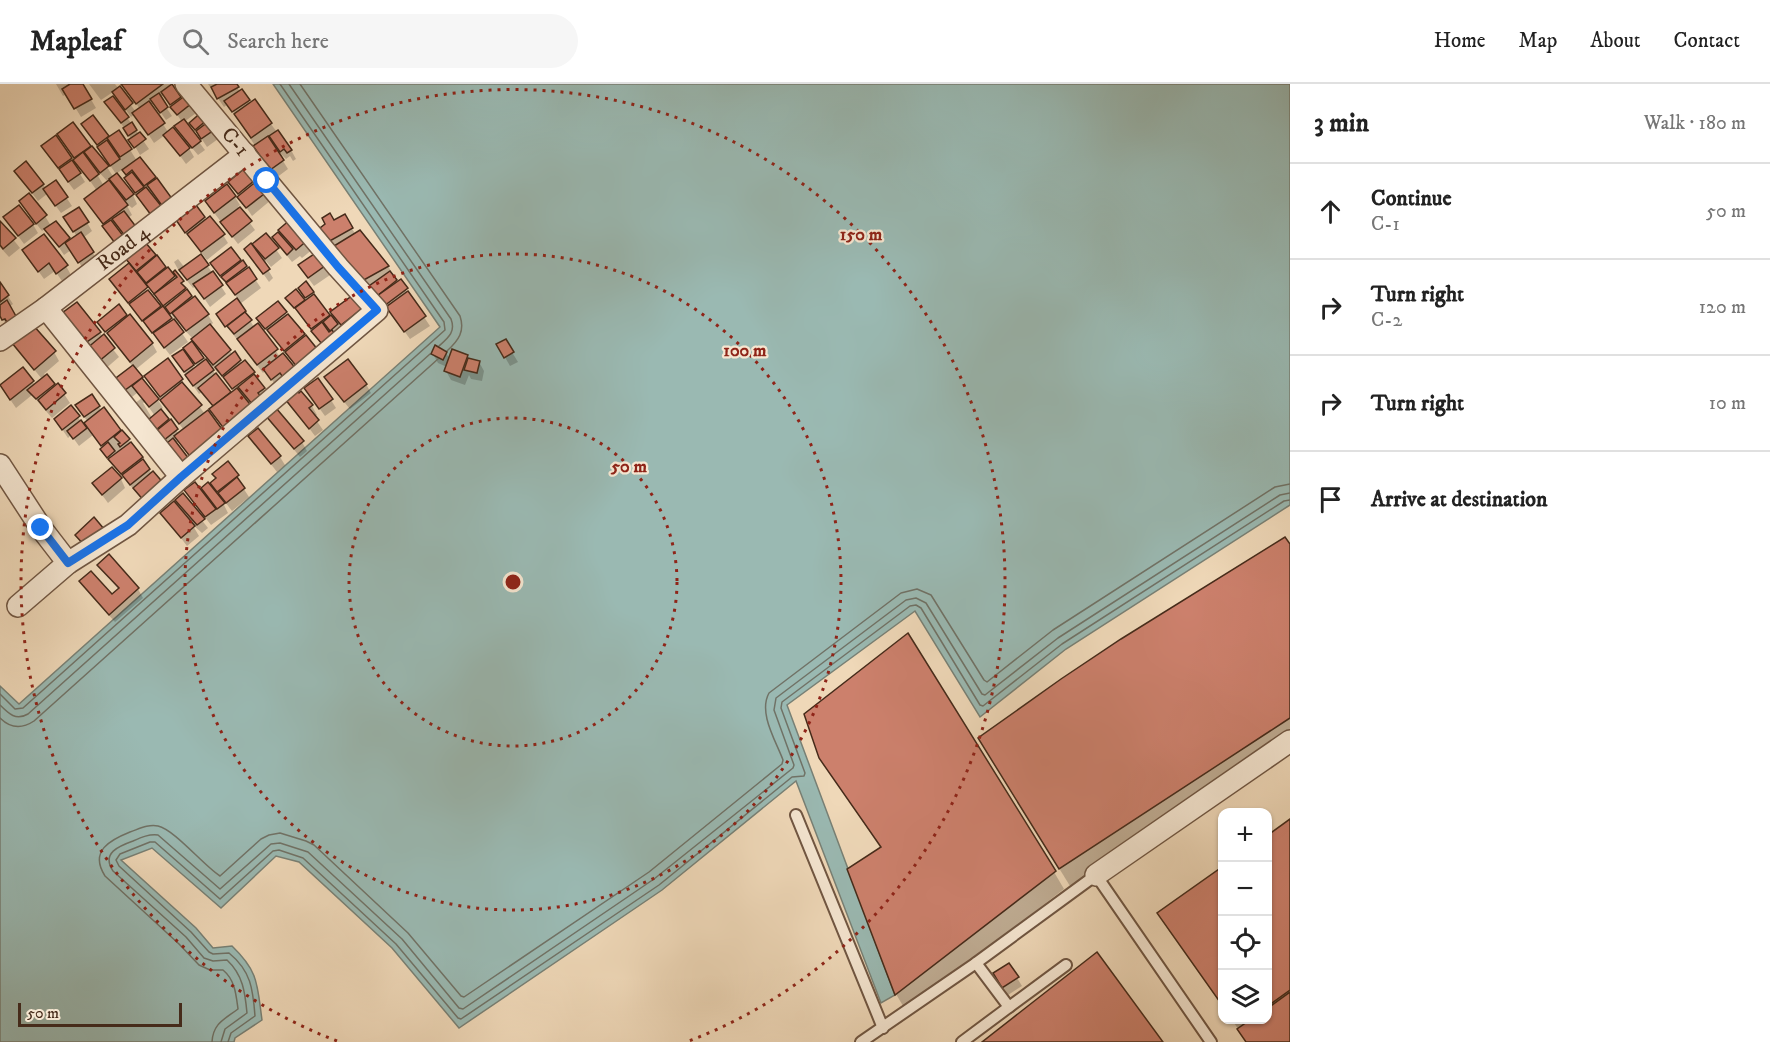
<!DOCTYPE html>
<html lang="en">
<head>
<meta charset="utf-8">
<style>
	body { margin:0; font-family:"IM FELL DW Pica",serif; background:#f6f6f6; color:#222 }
	.controls { position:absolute; right:18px; bottom:18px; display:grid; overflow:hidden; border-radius:12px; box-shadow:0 2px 4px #0004 }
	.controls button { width:54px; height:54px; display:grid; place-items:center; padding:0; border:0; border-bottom:2px solid #e0e0e0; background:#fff; color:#222; font:30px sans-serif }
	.scale { position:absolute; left:18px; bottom:15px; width:164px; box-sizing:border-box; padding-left:6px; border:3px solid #462b1a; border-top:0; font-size:16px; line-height:21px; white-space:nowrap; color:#462b1a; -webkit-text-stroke:4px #f5e6d1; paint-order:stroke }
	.stop { position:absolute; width:18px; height:18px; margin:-14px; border:4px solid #1a73e8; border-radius:50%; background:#fff }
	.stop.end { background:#1a73e8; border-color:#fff; box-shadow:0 2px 6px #0008 }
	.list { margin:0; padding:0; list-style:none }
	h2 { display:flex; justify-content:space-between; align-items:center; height:78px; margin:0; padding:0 24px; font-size:26px }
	h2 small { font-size:20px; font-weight:400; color:#767676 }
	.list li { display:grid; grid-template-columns:39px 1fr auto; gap:18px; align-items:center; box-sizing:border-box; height:96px; padding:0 24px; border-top:2px solid #e0e0e0 }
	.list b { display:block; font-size:22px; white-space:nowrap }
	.list p { margin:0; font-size:20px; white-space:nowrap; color:#767676 }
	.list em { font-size:20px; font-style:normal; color:#767676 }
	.icon { flex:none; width:33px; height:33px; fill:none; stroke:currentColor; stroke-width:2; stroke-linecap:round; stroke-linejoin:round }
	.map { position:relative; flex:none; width:1290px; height:958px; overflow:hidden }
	header { display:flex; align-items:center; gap:36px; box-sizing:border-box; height:84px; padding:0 30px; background:#fff; border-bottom:2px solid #e0e0e0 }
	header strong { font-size:28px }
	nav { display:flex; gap:33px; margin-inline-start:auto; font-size:21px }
	.search { width:420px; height:54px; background:#f6f6f6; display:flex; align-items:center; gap:15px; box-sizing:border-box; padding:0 21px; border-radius:33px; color:#767676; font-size:22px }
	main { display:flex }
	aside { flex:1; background:#fff }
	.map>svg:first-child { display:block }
	.water { fill:#9ab9b2; stroke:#788075; stroke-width:1.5 }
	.shadow { fill:#0003; fill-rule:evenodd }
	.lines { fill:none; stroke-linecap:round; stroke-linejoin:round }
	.shore { stroke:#707266; stroke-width:1.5 }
	.building { fill:#cc806c; stroke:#462b1a; stroke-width:1.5 }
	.service-casing { stroke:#705642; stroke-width:14 }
	.minor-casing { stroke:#705642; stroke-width:24 }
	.service { stroke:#f5e6d1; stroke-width:10 }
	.minor { stroke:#f5e6d1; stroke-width:21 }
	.route { stroke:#1a73e8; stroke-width:8 }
	.ring { fill:none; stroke:#8f2418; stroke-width:3; stroke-dasharray:3 6 }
	.labels { text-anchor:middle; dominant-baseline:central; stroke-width:4.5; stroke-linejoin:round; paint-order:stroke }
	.street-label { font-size:21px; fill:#462b1a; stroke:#f5e6d1 }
	.centre { fill:#8f2418; stroke:#f5e6d1; stroke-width:3 }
	.ring-label { font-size:18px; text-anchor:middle; font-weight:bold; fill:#8f2418; stroke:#f5e6d1; stroke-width:4.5; stroke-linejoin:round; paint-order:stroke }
</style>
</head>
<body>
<header>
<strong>Mapleaf</strong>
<div class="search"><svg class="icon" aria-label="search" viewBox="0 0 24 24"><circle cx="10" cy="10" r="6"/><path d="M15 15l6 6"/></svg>Search here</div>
<nav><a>Home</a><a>Map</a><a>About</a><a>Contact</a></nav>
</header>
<main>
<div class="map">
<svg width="1290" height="958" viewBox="0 0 1290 958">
	<rect width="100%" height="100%" fill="#efd8b8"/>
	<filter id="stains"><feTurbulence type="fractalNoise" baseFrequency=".00333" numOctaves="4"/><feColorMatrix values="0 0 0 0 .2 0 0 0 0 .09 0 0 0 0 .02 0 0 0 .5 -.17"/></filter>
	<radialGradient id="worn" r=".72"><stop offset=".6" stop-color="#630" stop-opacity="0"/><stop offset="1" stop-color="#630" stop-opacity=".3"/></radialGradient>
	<!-- water -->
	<path class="water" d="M273,0H1290V421L1066,565L980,633L915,527L787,621L895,911L881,919L796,697L662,806L459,944L392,864L299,778L276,772L221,824L152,764L121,776L196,844L213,864L232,862C259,888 257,900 262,936L235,954L234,958H0V602L19,620L440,243Z"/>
	<!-- shadow -->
	<g class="shadow">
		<path d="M56,0H82L96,24L81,33L67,10L63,12Z"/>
		<path d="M89,0H115L136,28L140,25L122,0H170L181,16L191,20L196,29L184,38L205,66L198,71L187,58L186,59L194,73L186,80L165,51L154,59L135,30L131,33L113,8L101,16ZM164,11L182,38L176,42L184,55L182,56L168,48L151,21L154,19L166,36L172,32L160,14Z"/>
		<path d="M208,0H235L240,8L242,7L250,20L270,39L291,66L296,75L293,77L290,72L286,75L279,68L278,69L288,85L276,94L228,20L224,23Z"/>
		<path d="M106,19L126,32L149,65L140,71L125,45Z"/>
		<path d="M202,30L218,55L207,63L191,39Z"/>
		<path d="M93,33L109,55L119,48L137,77L139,75L172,116L157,139L130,103L123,85L116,90L88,49L83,41Z"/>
		<path d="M73,40L107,83L114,94L133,111L137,120L132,124L125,118L132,131L115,143L105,142L91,124L97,107L64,59ZM97,86L108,98L104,102L95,87Z"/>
		<path d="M48,71L70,74L85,98L74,106Z"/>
		<path d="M245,86L271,116L252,132L230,99Z"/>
		<path d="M16,88L43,100L46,105L56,98L72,122L61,129L47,110L38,117Z"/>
		<path d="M235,113L240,121L238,123L255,146L238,160L212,126Z"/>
		<path d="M21,118L45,132L51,142L55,139L70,157L77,153L66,134L79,125L92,147L83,154L98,177L84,186L71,166L64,171L46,144L42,147L31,133L29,134L38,149L24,160L5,134L29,132Z"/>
		<path d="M195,123L206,137L223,151L228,159L207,176L183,145Z"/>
		<path d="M344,132L356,151L388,182L398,199L400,197L430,242L410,255L391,229L335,166L322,144Z"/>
		<path d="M291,137L313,165L302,174L300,172L292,178L273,154Z"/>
		<path d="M0,139L20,164L9,173L0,163Z"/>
		<path d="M266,151L282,174L271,183L266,177L264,179L273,194L269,198L246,165Z"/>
		<path d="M145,160L167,186L172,191L175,188L186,207L208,231L213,239L210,242L233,271L253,289L269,313L259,329L249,318L248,319L231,353L211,326L214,324L202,308L199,310L179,281L182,267L195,286L198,283L190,273L203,275L205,278L208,276L193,255L179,240L177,242L188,258L170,271L111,195L130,180ZM146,199L161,218L159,220L149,209L144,201ZM168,227L175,235L172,238L167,228ZM209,278L218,289L220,288L234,308L231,310L207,279Z"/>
		<path d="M24,167L66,182L71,191L62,197L55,187L44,195Z"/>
		<path d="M320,168L333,189L314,202L305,190Z"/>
		<path d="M178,175L185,184L207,181L226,210L210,223L196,202L193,204L179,187L174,178Z"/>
		<path d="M240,177L246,182L261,204L240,220L254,243L257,241L280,273L296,287L277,303L265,287L263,289L218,231L238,215L217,188Z"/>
		<path d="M0,200L13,220L9,223V244L0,231Z"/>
		<path d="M296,207L305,219L308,217L305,213L313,209L330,234L353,213L362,225L328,268L287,214Z"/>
		<path d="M278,219L305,253L303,291L272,252L271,253L258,235Z"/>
		<path d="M77,220L119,273L104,286L87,270Z"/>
		<path d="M119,222L152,259L157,268L135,286L158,316L163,324L160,326L170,338L179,350L184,346L167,325L146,293L182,296L186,305L205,330L198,383L179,357L175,360L188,376L149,350L131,322L142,314L137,309L127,317L119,306L133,283L99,239ZM145,318L155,332L152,334L143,319Z"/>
		<path d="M505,257L518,278L510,282L498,261Z"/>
		<path d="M13,260L54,268L59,277L44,290L55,303L58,301L70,319L52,334L32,311L16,324L1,302L22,285L35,301L42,295Z"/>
		<path d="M446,269L450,275L467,272L469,276L479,278L484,287L482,297L471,295L469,291L465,301L451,296L446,287L447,283L438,279L433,270Z"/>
		<path d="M366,300L371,309L350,325L331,302Z"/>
		<path d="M301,309L312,322L317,331L314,333L323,346L315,352L287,315Z"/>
		<path d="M91,312L102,327L104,326L129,356L152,390L151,426L107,374L103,364L93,351L79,362L71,351L68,354L56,336L78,333L83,341L88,338L82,330Z"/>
		<path d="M311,313L331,316L336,324L325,332Z"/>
		<path d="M268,333L302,358L307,367L300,373Z"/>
		<path d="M250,353L280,373L285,381L277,388Z"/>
		<path d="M227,379L249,413L232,427L222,414L221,415L228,429L211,441L191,415L208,400L209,402L217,395Z"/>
		<path d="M121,395L125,404L108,419L94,400Z"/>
		<path d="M182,411L208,444L202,449L192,440L199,452L187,462L162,429Z"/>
		<path d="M1290,463V658L1070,802L990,672Z"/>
		<path d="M109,473L138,505L143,514L115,538L86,506L81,498L111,512L119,506L99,481Z"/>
		<path d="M820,673L1054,788L1064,805L906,927L896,910L881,765Z"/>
		<path d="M1290,737V958H1247L1232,936H1268V752Z"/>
		<path d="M1222,784V922L1169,847L1159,830Z"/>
		<path d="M1009,881L1022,902L1008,911L995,889Z"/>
	</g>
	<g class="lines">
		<!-- shore -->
		<g class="shore">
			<path d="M289,0L451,235C456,248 448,254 439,262"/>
			<path d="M300,0L460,232C465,247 459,256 447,267"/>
			<path d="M0,610L15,625L23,624L445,246L444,238L280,0"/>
			<path d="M0,621C9,630 16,637 28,630L430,270"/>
			<path d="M0,634C10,644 22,645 34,637L438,275"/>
			<path d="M212,958C213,939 225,935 238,925C236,910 235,896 223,886H210L199,881L179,860L105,792C89,767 110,756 130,748C139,745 148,740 158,742C175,746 203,781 220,792L261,755L269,751L280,749L306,757L314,761L408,849L461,912L464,913L649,788L782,680L783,676C776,657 758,629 769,609L901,509L917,505L931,511L984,596L987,598L1053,546L1275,403L1290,400"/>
			<path d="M221,958L225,945L247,929C245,908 243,891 227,876L213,877L204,874L186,853L113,787C101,769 119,762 133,757C142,753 149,750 158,751L220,805L271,760L280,759L308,768L402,855L459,924L463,925L654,795L793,684L794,681L774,626L776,614L906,516L916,514L926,519L982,610L985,611L1058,554L1280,411L1290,409"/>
			<path d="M228,958L231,949L255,932C253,905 251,887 229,869L213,870L209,868L191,848L119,782L116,776L120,770L150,758H155L220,815L273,767L279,766L303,774L396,860L458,934L461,935L659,801L792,693L804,692L805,689L781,624L782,618L910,522L916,521L921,524L980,621L983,622L1062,560L1284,417L1290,416"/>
		</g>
	</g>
	<!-- building -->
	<g class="building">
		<path d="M70,0H83L92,15L74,25L62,5Z"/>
		<path d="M121,0H163L136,20Z"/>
		<path d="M172,0L181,13L170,21L161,8Z"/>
		<path d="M217,0H237L239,3L217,15L211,3Z"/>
		<path d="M120,2L133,19L125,26L112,8Z"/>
		<path d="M242,5L250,16L232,28L224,17Z"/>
		<path d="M159,9L168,23L160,29L150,15Z"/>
		<path d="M186,11L192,19L177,31L170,23Z"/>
		<path d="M113,12L129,33L121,39L104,18Z"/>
		<path d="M255,15L272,39L251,54L234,30Z"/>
		<path d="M149,17L165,39L148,51L132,29Z"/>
		<path d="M203,27L208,35L195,46L189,39Z"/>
		<path d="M93,31L109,52L97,61L81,40Z"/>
		<path d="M184,35L201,57L192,64L174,42Z"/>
		<path d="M73,38L91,62L74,74L57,50Z"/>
		<path d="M132,38L137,46L128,52L123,44Z"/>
		<path d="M208,38L214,46L201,55L196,47Z"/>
		<path d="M173,43L190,64L180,72L163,51Z"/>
		<path d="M119,46L132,65L120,73L107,54Z"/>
		<path d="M278,46L292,66L287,69L284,65L280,68L269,52Z"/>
		<path d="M140,48L146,55L134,64L128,56Z"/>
		<path d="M56,51L72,74L58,84L41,62Z"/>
		<path d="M268,52L284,76L270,86L253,62Z"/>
		<path d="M107,56L120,75L110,82L97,63Z"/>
		<path d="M92,62L109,82L100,89L84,68Z"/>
		<path d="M83,68L99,90L90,97L73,76Z"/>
		<path d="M140,73L156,93L144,102L132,86L126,91L122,86Z"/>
		<path d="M72,76L81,89L68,98L59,85Z"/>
		<path d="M26,77L44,100L32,109L14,87Z"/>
		<path d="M245,84L255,96L238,110L228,98Z"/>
		<path d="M132,88L144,103L135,109L124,94Z"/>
		<path d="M117,89L134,110L126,116L109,95Z"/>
		<path d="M157,94L173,116L163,123L147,101Z"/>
		<path d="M56,96L68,113L55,122L43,105Z"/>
		<path d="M109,96L128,121L103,140L84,115Z"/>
		<path d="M258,96L268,107L246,124L237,113Z"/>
		<path d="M227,100L236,112L214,129L205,117Z"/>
		<path d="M146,103L162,123L151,131L136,111Z"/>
		<path d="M29,109L47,131L36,140L19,117Z"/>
		<path d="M19,121L34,140L18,152L3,133Z"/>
		<path d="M196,121L205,133L185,149L176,136Z"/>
		<path d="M79,123L89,138L73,148L63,133Z"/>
		<path d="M240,123L252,137L232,153L220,138Z"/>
		<path d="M124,127L137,144L125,152L112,135Z"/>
		<path d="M330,129L334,136L345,130L353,144L328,158L320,144L325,140L322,134Z"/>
		<path d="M210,132L225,150L201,168L187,150Z"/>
		<path d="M291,135L309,155L296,166L278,146Z"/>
		<path d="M111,136L124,153L115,159L102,142Z"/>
		<path d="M0,137L16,154L3,165L0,161Z"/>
		<path d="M56,137L70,154L59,163L44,145Z"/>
		<path d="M360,146L389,182L362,197L334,162Z"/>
		<path d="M81,148L94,168L78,179L65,159Z"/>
		<path d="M278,148L293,165L287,171L272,153Z"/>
		<path d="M266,149L279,164L265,175L252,160Z"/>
		<path d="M44,150L68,181L56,190L49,179L38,188L22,166Z"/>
		<path d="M145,158L156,171L136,187L125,174Z"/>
		<path d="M251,159L270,185L263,190L244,165Z"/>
		<path d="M231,163L241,176L220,192L210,179Z"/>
		<path d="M320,166L329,179L308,194L298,181Z"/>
		<path d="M201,170L209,181L187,196L179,186Z"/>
		<path d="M157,171L166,183L146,199L137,188Z"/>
		<path d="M243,176L247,182L226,198L221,193Z"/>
		<path d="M129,179L148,203L128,219L109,195Z"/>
		<path d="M168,183L175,192L154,210L146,200Z"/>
		<path d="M249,183L257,195L235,211L226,199Z"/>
		<path d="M175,186L184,197L181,199L186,204L163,222L154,210L177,193L173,188Z"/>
		<path d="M213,187L223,201L204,215L193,200Z"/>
		<path d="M390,187L397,196L377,212L369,202Z"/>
		<path d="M401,195L408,204L384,222L377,212Z"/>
		<path d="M306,197L314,208L305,214L298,204Z"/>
		<path d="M0,198L9,211L0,218Z"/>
		<path d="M187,205L192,212L170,230L165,223Z"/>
		<path d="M296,205L305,216L294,224L285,214Z"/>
		<path d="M148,206L161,222L142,237L129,220Z"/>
		<path d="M408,207L426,232L404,248L386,223Z"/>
		<path d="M314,210L330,231L311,245L295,224Z"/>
		<path d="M353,211L363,224L341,241L330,228Z"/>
		<path d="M195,212L209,230L186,247L172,229Z"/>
		<path d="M237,214L246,227L225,243L216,230Z"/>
		<path d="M7,216L17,234L8,240L5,235L2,236L0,232V221Z"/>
		<path d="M278,217L287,228L265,245L256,234Z"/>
		<path d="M77,218L101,248L81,262L58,232Z"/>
		<path d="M119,220L127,231L105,248L97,238Z"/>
		<path d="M163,222L172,234L152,249L143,237Z"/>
		<path d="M245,228L252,236L234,250L227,242Z"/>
		<path d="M130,230L153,259L130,278L107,249Z"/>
		<path d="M288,230L305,250L284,267L267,246Z"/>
		<path d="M331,231L338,240L330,247L323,238Z"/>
		<path d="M174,235L184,248L164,264L153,249Z"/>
		<path d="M322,238L329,248L332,246L335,250L322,260L311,247Z"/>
		<path d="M258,239L278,265L257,281L237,255Z"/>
		<path d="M210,240L231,266L213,281L191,255Z"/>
		<path d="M33,241L56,267L34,286L12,259Z"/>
		<path d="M104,250L115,264L98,278L86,265Z"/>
		<path d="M306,251L318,266L297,283L285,268Z"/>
		<path d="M506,255L514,268L504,274L496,260Z"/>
		<path d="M192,257L204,274L195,280L183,264Z"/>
		<path d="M435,261L447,268L443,276L431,270Z"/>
		<path d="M183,265L194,281L184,288L172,272Z"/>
		<path d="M452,265L468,271L460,293L444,287Z"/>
		<path d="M235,267L241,276L222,292L215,283Z"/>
		<path d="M283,269L297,286L285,296L280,289L271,296L263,285Z"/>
		<path d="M168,274L183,295L160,313L144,292Z"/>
		<path d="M468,274L480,277L477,289L464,286Z"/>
		<path d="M206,275L214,286L193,302L185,291Z"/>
		<path d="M348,275L367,300L344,318L324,293Z"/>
		<path d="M245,276L255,288L232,305L223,293Z"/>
		<path d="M133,281L143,293L121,309L112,297Z"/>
		<path d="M23,283L34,297L10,316L0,301Z"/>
		<path d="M216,289L231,308L213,322L198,304Z"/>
		<path d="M47,290L55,300L36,315L27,306Z"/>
		<path d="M254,290L265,304L258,309L262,314L253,321L238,303Z"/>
		<path d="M142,294L159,315L149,323L132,302Z"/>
		<path d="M318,294L333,315L319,325L304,304Z"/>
		<path d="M182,298L202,321L179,340L160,316Z"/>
		<path d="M58,299L66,309L46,326L38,316Z"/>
		<path d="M237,304L253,324L225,346L209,325Z"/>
		<path d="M296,306L299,309L301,307L313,321L309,324L319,336L309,345L285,315Z"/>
		<path d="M92,310L100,322L84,333L75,321Z"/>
		<path d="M71,321L80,332L62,346L54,335Z"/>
		<path d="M104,323L121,346L101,362L84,339Z"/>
		<path d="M276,324L304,357L294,365L266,332Z"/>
		<path d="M161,325L169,335L150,351L142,341Z"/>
		<path d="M208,326L224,348L192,375L174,352Z"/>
		<path d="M171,335L178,345L159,360L151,351Z"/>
		<path d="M81,336L87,344L73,355L67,347Z"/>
		<path d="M258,344L281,372L271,380L248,352Z"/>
		<path d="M122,346L130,355L120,363L118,360L120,359L114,353Z"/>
		<path d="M173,354L189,375L177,385L161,364Z"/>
		<path d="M108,358L115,367L107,374L100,365Z"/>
		<path d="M131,358L143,373L121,390L108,375Z"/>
		<path d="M143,375L150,385L130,401L122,391Z"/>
		<path d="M228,377L239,391L217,408L210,399L216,394L212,390Z"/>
		<path d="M112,383L122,394L102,411L92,399Z"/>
		<path d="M153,387L165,401L145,418L133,404Z"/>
		<path d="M237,393L245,404L226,419L218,409Z"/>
		<path d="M195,398L216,425L205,433L184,406Z"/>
		<path d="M208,398L225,419L217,425L201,404Z"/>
		<path d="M183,409L205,435L197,441L175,416Z"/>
		<path d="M174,417L195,442L181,454L160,429Z"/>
		<path d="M94,433L104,445L85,462L75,451Z"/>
		<path d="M1285,453L1290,460V634L1059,785L978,654L1061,595L1121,555Z"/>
		<path d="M109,470L139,504L109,531L79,497L91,487L112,510L119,504L97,481Z"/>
		<path d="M908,549L1056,787L895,911L847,785L881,763L819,674L804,630Z"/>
		<path d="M1290,735V906L1268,922V751Z"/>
		<path d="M1222,783V921L1157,829Z"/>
		<path d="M1097,868L1163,958H982Z"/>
		<path d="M1009,879L1019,893L1002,904L993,889Z"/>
		<path d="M1290,908V958H1246L1237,945L1250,936H1268V924Z"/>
	</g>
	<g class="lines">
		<!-- service casing -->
		<g class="service-casing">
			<g id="service">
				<path d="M796,731L883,944"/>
				<path d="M1009,923L1066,881"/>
				<path d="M861,958L976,879L1096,791L1211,958"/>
				<path d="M962,958L1009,923L976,879"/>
			</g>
		</g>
		<!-- minor casing -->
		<g class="minor-casing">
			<g id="minor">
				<path d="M46,224L181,393"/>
				<path id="s1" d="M0,256L46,224L245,70"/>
				<path d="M0,381L41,444L68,479"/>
				<path d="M18,522L68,479L128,441L181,393L377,226L338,183L186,0"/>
				<path d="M1096,791L1290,657"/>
			</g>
		</g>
		<!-- service -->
		<use href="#service" class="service"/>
		<!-- minor -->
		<use href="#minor" class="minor"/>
	</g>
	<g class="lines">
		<!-- route -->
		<path class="route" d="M41,444L68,479L128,441L181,393L377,226L338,183L267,97"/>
	</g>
	<!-- distance rings -->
	<g class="ring">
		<circle cx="513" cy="498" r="164"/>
		<circle cx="513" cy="498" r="328"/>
		<path d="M337 957A492 492 0 1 1 689 957"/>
	</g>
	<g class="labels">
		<!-- street labels -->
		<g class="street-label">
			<text transform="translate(235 58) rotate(50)">C-1</text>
			<text stroke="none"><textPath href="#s1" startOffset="154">Road 4</textPath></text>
		</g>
	</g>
	<circle cx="513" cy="498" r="9" class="centre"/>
	<g class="ring-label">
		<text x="861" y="156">150 m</text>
		<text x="745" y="272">100 m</text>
		<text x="629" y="388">50 m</text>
	</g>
	<rect width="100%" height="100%" filter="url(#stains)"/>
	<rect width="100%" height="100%" fill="url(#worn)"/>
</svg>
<div class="controls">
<button>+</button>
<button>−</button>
<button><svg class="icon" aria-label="locate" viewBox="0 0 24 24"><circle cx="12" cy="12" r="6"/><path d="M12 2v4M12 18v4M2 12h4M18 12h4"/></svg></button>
<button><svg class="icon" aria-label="layers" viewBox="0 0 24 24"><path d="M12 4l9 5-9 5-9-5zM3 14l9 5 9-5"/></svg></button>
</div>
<div class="scale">50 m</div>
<div class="stop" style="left:267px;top:97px"></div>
<div class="stop end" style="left:41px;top:444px"></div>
</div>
<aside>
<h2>3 min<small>Walk · 180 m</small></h2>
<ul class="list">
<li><svg class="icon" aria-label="ahead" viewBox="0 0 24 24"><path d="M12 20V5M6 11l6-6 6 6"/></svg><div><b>Continue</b><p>C-1</p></div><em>50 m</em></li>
<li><svg class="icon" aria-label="right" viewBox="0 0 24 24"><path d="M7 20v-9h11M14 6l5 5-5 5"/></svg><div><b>Turn right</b><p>C-2</p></div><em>120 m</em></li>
<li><svg class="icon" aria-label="right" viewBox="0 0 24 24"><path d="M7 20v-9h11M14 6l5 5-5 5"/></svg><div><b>Turn right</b></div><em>10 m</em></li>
<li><svg class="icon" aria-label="arrive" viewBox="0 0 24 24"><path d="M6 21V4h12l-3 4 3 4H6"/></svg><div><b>Arrive at destination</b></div></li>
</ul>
</aside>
</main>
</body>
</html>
